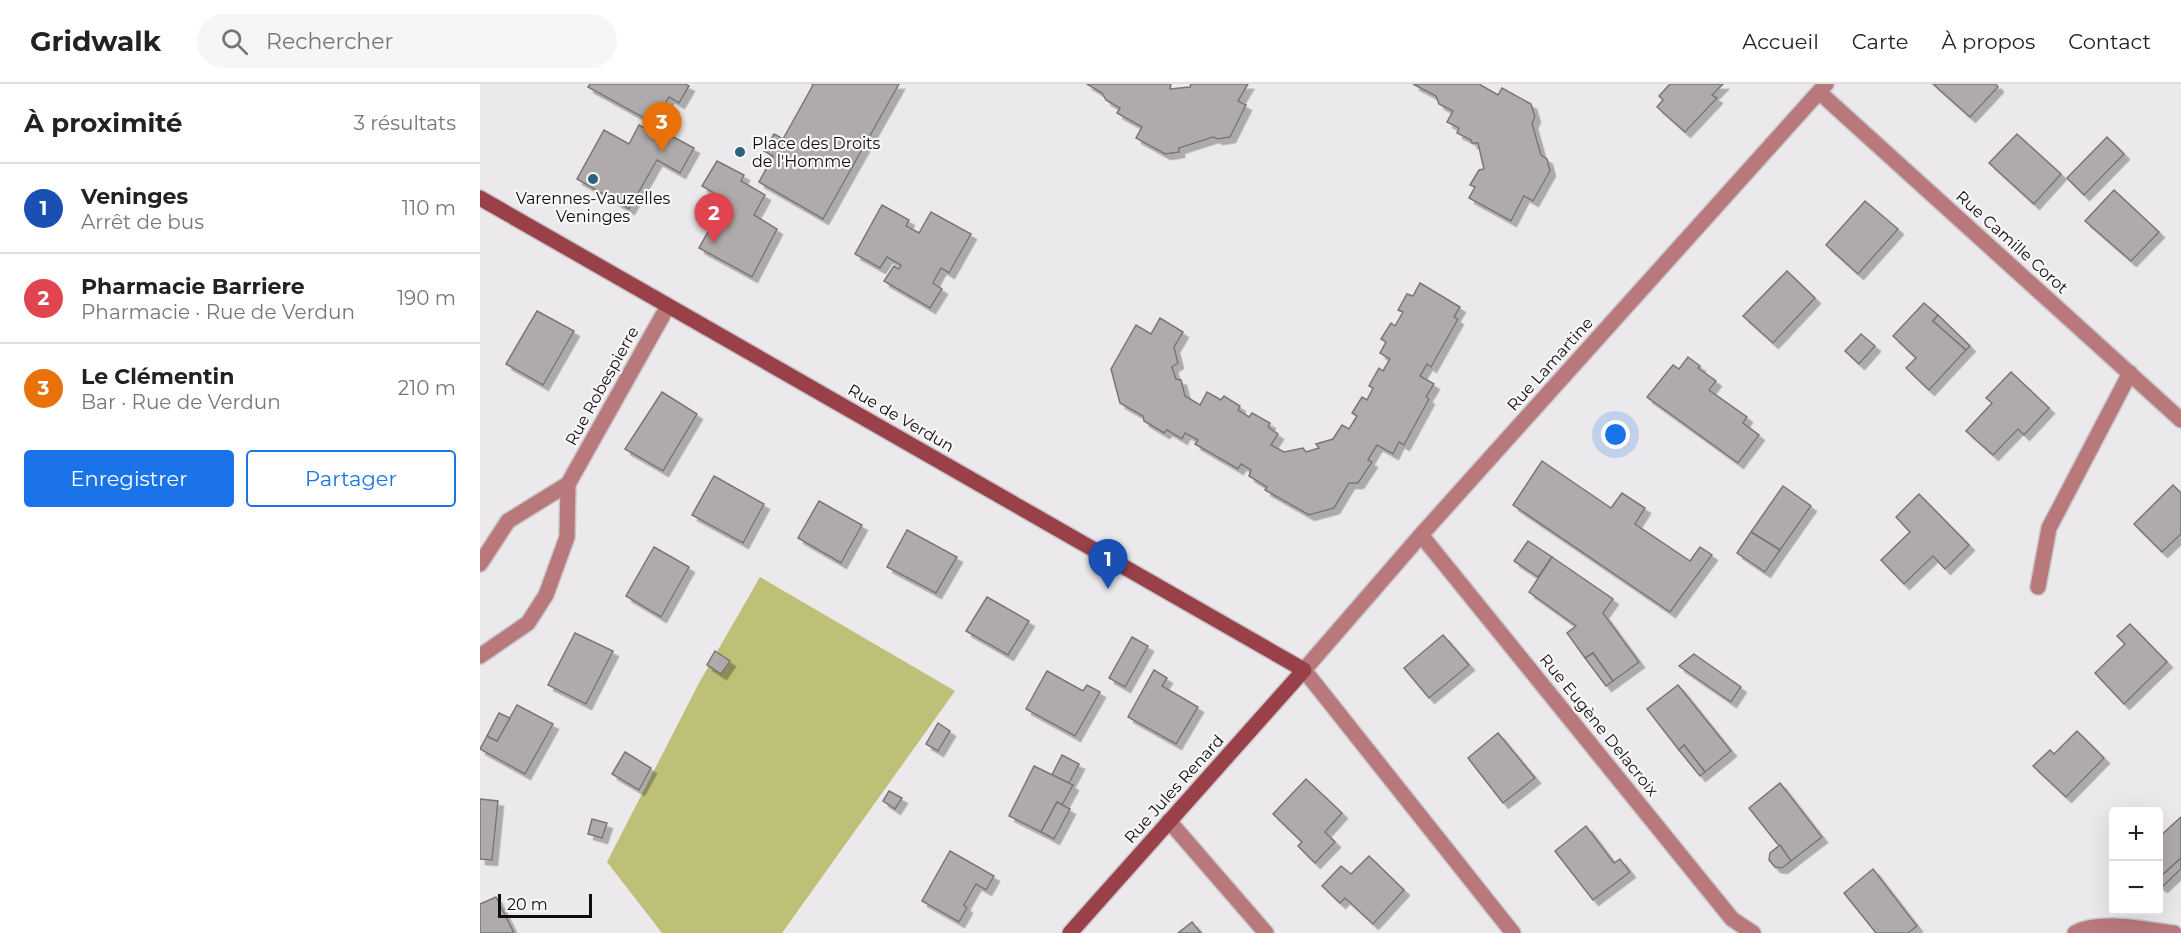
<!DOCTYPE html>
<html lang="fr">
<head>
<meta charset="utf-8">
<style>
	body { margin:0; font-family:Montserrat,sans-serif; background:#f6f6f6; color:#222 }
	.controls { position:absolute; right:18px; bottom:18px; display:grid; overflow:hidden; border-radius:6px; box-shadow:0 6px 24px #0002 }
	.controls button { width:54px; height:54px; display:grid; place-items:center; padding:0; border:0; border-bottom:2px solid #e0e0e0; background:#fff; color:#222; font:30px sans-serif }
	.scale { position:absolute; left:18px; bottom:15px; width:94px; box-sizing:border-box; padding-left:6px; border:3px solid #0f0e0f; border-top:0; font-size:16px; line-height:21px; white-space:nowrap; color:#0f0e0f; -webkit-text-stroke:4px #f9f6f8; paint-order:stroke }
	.you { position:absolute; left:1136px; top:351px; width:21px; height:21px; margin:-15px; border:4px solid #fff; border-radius:50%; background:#1a73e8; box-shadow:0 0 0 9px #1a73e833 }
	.badge { display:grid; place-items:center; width:39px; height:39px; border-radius:50%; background:#1a73e8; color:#fff; font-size:20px; font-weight:700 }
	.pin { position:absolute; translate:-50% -50px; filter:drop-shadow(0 2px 3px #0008) }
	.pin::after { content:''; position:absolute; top:32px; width:21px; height:18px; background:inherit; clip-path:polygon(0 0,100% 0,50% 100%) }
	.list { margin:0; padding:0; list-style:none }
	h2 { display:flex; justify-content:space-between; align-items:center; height:78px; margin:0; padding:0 24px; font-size:26px }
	h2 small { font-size:20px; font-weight:400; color:#767676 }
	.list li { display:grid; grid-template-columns:39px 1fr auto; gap:18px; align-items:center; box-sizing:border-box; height:90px; padding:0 24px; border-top:2px solid #e0e0e0 }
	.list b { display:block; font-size:22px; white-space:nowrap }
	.list p { margin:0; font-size:20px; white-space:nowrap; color:#767676 }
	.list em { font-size:20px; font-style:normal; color:#767676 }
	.actions { display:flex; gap:12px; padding:18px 24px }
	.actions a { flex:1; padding:14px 0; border:2px solid #1a73e8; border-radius:6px; text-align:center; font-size:21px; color:#1a73e8 }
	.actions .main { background:#1a73e8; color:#fff }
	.icon { flex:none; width:33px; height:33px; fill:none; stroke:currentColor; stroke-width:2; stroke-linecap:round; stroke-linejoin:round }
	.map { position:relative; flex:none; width:1701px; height:849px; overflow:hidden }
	header { display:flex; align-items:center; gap:36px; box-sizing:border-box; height:84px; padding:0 30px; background:#fff; border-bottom:2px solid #e0e0e0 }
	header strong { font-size:28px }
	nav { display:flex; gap:33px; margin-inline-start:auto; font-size:21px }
	.search { width:420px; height:54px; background:#f6f6f6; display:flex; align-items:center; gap:15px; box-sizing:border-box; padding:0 21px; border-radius:33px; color:#767676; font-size:22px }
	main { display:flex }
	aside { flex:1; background:#fff }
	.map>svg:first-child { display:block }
	.green { fill:#bdc076 }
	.building { fill:#aeabaa; stroke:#797674; stroke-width:1.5; filter:url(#shadow) }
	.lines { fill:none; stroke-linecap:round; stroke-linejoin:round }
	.lane-casing { stroke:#c8c6c8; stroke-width:18 }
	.street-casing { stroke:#c8c6c8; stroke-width:18 }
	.secondary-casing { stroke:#c8c6c8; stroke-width:18 }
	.lane { stroke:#b9797c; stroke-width:15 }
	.street { stroke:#b9797c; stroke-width:15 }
	.secondary { stroke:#9a4049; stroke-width:15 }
	.poi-dot { fill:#2d627e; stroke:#f9f6f8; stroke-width:2 }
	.labels { text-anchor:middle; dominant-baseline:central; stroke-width:4.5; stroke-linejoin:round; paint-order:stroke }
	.poi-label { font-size:16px; fill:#0f0e0f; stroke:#f9f6f8; text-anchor:start }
	.street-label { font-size:16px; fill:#0f0e0f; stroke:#f9f6f8 }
</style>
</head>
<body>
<header>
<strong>Gridwalk</strong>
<div class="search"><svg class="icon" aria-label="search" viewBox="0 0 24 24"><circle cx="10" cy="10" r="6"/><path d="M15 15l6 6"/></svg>Rechercher</div>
<nav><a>Accueil</a><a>Carte</a><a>À propos</a><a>Contact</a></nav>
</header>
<main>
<aside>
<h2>À proximité<small>3 résultats</small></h2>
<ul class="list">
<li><span class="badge" style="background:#1a4fb4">1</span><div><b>Veninges</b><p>Arrêt de bus</p></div><em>110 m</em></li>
<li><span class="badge" style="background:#e0444e">2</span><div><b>Pharmacie Barriere</b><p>Pharmacie · Rue de Verdun</p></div><em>190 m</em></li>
<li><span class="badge" style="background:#e8710a">3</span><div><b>Le Clémentin</b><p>Bar · Rue de Verdun</p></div><em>210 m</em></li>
</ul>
<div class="actions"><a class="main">Enregistrer</a><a>Partager</a></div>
</aside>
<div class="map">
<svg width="1701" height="849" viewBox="0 0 1701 849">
	<defs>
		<filter id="shadow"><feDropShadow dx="5.5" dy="5.5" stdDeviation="0" flood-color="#0004"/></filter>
	</defs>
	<rect width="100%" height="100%" fill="#ebe9eb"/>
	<!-- green -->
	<path class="green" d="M280,493L475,607L302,849H182L127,778L219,599Z"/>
	<!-- building -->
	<g class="building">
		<path d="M110,0H205L209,2L199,19L189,13L173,39L108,3Z"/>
		<path d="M332,0H419L343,135L279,98L293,72L284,67L294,50L303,55L333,1Z"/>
		<path d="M607,0H691L690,5L710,3L711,0H768L758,17L766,21L750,53L738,55L733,53L699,64V68L685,70L656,54L662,43L637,29L640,24L626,16L622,9Z"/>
		<path d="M933,0H999L1018,11L1022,4L1051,20L1055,33L1052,39L1061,71L1067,75L1070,87L1053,117L1044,112L1031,137L989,114L995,103L990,101L999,86L1004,85L998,59H992L991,56L977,49L979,44L967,38L973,27L959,20L956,12Z"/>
		<path d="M1190,0H1243L1232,11L1237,14L1205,48L1177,23L1183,16L1179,12Z"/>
		<path d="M1453,0H1516L1518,3L1490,33Z"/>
		<path d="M159,41L185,55L188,50L214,64L200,89L177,76L149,125L97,95L124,46L149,60Z"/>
		<path d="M1537,50L1581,90L1554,120L1509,79Z"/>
		<path d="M1627,53L1644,70L1604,111L1587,94Z"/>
		<path d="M237,77L264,91L261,97L285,111L274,131L297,145L272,193L219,164L246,116L222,102Z"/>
		<path d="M1634,106L1679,148L1651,177L1605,137Z"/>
		<path d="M1385,117L1418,145L1378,190L1346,161Z"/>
		<path d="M402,121L429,136L426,142L439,149L451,128L491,150L469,189L461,184L453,199L462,205L450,224L404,197L414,182L419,185L421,181L407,173L400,184L375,170Z"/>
		<path d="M1307,187L1335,214L1293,259L1263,232Z"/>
		<path d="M940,199L980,223L974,233L978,235L951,283L947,280L940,292L954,300L946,313L949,315L924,361L919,358L913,370L897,361L888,376L892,378L878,399H869L854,424L829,431L785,406L787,403L769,392L771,386L761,380L758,385L715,360L718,356L705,349L702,355L687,346L684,349L664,337L663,332L640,319L631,285L656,241L671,250L680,234L703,248L694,263L698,279L692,283L696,295L701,296L705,312L720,321L727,308L741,316L744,312L760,322L758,326L769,333L772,329L790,339L788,343L798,350L791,361L804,368L823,364L826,368L839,364L836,360L853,355L862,341L869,345L877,332L872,329L882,313L887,316L893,304L889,302L899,284L903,287L910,275L900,269L906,258L901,255L911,239L915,242L923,228L918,226L927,210L933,212Z"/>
		<path d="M1444,219L1458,231L1453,237L1486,266L1449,306L1426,284L1436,274L1413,252Z"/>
		<path d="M57,227L94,247L63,301L26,280Z"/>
		<path d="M1458,231L1490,262L1486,266L1453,237Z"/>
		<path d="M1381,250L1395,262L1379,280L1365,267Z"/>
		<path d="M1208,273L1220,282L1218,284L1236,297L1229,306L1267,333L1263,339L1279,351L1258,379L1167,313L1193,281L1199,285Z"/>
		<path d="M1531,288L1569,324L1544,351L1538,345L1513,371L1486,347L1512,319L1506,314Z"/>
		<path d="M182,308L217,330L183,387L145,365Z"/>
		<path d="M1062,377L1131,424L1142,409L1165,424L1155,440L1210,477L1220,463L1232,471L1190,528L1033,421Z"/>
		<path d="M234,392L284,420L263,459L212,431Z"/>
		<path d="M1693,401L1701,409V450L1682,468L1654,440Z"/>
		<path d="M1303,402L1331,422L1300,466L1271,448Z"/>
		<path d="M1439,410L1489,461L1465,485L1453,472L1424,500L1401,476L1430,448L1416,433Z"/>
		<path d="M339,417L382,441L361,479L318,454Z"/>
		<path d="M427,446L477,473L456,509L407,483Z"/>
		<path d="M1271,448L1300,466L1285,488L1257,469Z"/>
		<path d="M1048,457L1072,473L1058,493L1034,477Z"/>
		<path d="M174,463L209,483L181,533L146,512Z"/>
		<path d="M1072,473L1133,515L1123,529L1159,578L1133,597L1113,569L1105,574L1087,549L1096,542L1049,508Z"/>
		<path d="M507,513L549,537L528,571L486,547Z"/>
		<path d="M1650,540L1687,578L1644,620L1615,589L1645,560L1637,552Z"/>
		<path d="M95,549L133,567L106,620L68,601Z"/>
		<path d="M963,551L989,581L949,614L924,584Z"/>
		<path d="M652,553L668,562L645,603L629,594Z"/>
		<path d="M235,567L250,577L241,590L227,581Z"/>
		<path d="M1113,569L1133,597L1126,602L1105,574Z"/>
		<path d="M1214,570L1261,603L1251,618L1199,582Z"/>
		<path d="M674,586L687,594L682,602L718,623L696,660L648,633Z"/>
		<path d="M567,587L603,607L607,601L620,608L595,652L546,625Z"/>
		<path d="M1198,601L1251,667L1225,688L1204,661L1199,666L1167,625Z"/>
		<path d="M37,621L73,640L45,690L0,665L7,652L17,657Z"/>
		<path d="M19,629L30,634L17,657L7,652Z"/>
		<path d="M458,639L470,647L458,667L446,660Z"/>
		<path d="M1597,647L1624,674L1586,713L1553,682L1570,666L1574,670Z"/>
		<path d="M1018,649L1055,694L1023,719L988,674Z"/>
		<path d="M1204,661L1225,688L1220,692L1199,666Z"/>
		<path d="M145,668L171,684L159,706L132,690Z"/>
		<path d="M582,671L599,680L589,699L572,691Z"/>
		<path d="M554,682L593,701L582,721L577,718L561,748L529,732Z"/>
		<path d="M826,695L862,729L845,748L855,758L835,779L818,762L822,758L793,730Z"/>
		<path d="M1300,699L1342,753L1311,777L1269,724Z"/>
		<path d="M409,707L422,714L415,725L403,717Z"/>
		<path d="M0,715L18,717L12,776L0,775Z"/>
		<path d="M577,718L590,725L574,755L561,748Z"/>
		<path d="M1701,733V774L1678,795V754Z"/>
		<path d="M112,735L127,739L122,754L108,750Z"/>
		<path d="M1106,742L1134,779L1140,775L1150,788L1113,816L1075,767Z"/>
		<path d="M1300,761L1311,777L1302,784L1295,783L1289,776L1290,769Z"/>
		<path d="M470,767L514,792L506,806L496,800L484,821L487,824L479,838L442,817Z"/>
		<path d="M889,772L924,806L893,840L865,814L860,819L842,802L861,782L871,790Z"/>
		<path d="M1701,774V785L1682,803L1678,800V795Z"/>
		<path d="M1393,785L1437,842L1428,849H1396L1364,809Z"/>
		<path d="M16,813L34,849H0V820Z"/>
		<path d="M712,838L721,849H698Z"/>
	</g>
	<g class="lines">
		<!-- lane casing -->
		<g class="lane-casing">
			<path id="lane" d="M824,586L1033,849"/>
		</g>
		<!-- street casing -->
		<g class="street-casing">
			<g id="street">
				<path d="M1339,8L1701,336"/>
				<path d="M941,451L1252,835L1273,849"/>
				<path d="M0,480L28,437L88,400L188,222"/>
				<path d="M1558,503L1569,444L1650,289"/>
				<path d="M0,572L48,539L66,511L87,453L88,400"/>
				<path d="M824,586L941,451L1346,0"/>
				<path d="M689,737L786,849"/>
				<path d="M1595,849C1619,835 1667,846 1694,849"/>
			</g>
		</g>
		<!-- secondary casing -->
		<g class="secondary-casing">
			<path id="secondary" d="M0,114L824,586L590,849"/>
		</g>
		<!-- lane -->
		<use href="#lane" class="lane"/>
		<!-- street -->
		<use href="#street" class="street"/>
		<!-- secondary -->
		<use href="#secondary" class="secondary"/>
	</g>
	<!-- markers -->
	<g class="poi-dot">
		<circle cx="260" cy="68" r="6"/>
		<circle cx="113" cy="95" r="6"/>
	</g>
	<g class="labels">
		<!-- poi labels -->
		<g class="poi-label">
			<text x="272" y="59">Place des Droits<tspan x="272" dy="18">de l'Homme</tspan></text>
			<text x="113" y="114" text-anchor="middle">Varennes-Vauzelles<tspan x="113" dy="18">Veninges</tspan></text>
		</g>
		<!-- street labels -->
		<g class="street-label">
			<text transform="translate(1532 158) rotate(42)">Rue Camille Corot</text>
			<text transform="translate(1070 280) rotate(-48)">Rue Lamartine</text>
			<text transform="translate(122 302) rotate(-61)">Rue Robespierre</text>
			<text transform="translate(421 334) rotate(30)">Rue de Verdun</text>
			<text transform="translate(1119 641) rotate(51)">Rue Eugène Delacroix</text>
			<text transform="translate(694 705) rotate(-48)">Rue Jules Renard</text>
		</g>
	</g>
</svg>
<div class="controls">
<button>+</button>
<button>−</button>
</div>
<div class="scale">20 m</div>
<div class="you"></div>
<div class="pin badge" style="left:628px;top:505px;background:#1a4fb4">1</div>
<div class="pin badge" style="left:234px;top:159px;background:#e0444e">2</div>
<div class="pin badge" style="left:182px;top:68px;background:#e8710a">3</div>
</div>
</main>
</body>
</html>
